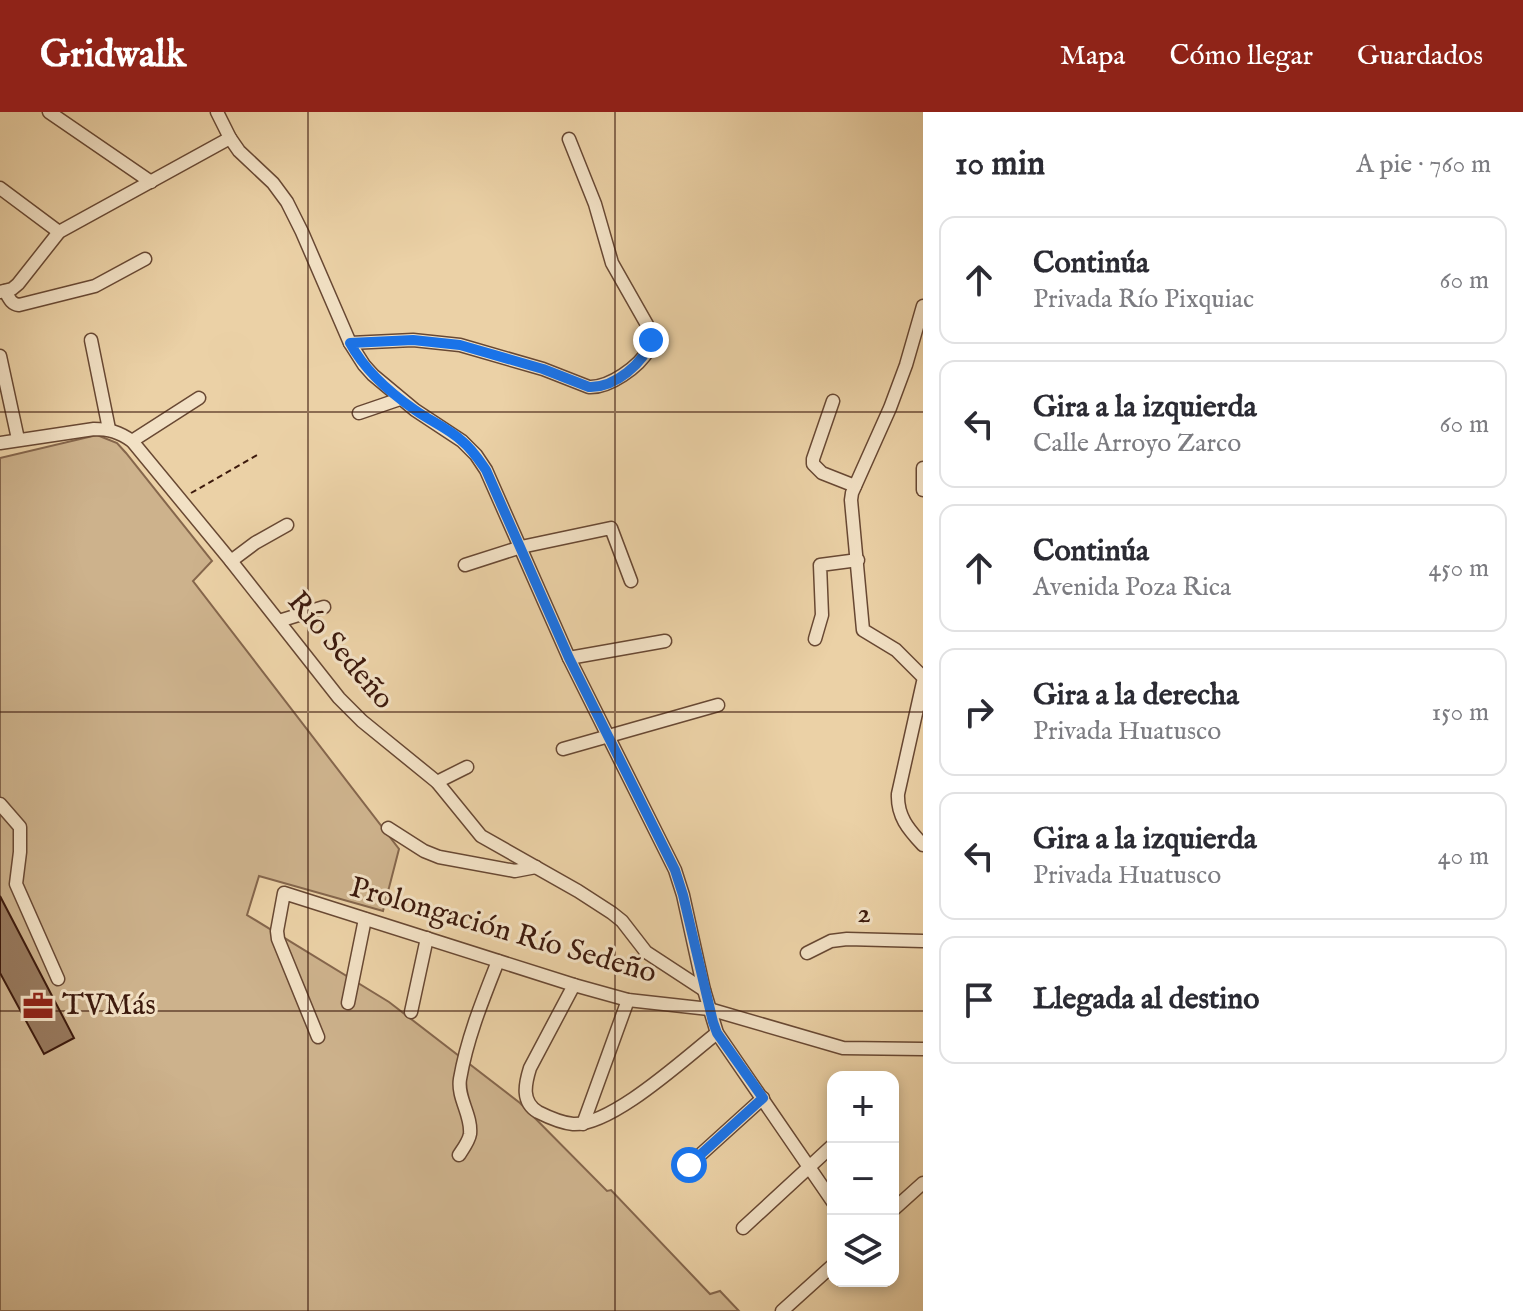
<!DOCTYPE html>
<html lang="es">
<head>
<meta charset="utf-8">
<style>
	body { margin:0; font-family:"IM FELL English",serif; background:#f2f2f3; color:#2b2b33 }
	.controls { position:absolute; right:24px; bottom:24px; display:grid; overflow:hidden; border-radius:16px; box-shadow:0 4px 12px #0003 }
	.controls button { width:72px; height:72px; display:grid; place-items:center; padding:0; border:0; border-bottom:2px solid #e1e1e2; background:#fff; color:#2b2b33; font:40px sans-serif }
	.stop { position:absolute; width:24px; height:24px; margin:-18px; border:6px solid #1a73e8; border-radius:50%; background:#fff }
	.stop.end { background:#1a73e8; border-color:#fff; box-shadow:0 2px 8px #0008 }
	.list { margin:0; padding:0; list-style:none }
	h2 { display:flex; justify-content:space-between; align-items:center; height:104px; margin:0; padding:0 32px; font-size:34px }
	h2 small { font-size:26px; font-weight:400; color:#7c7c81 }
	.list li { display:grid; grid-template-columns:52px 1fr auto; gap:24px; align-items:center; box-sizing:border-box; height:128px; margin:0 16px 16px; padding:0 16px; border:2px solid #e1e1e2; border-radius:16px }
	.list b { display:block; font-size:30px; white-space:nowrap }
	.list p { margin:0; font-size:26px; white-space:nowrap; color:#7c7c81 }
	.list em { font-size:26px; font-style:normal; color:#7c7c81 }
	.icon { flex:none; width:44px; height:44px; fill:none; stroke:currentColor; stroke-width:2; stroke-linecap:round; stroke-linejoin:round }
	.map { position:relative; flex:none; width:923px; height:1199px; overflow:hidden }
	header { display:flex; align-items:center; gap:48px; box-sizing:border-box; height:112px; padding:0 40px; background:#8f2418; color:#fff }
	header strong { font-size:38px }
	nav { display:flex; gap:44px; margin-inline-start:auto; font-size:28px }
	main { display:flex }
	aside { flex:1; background:#fff }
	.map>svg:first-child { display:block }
	.green { fill:#cdb28c; stroke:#85664c; stroke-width:2 }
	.building { fill:#97795d; stroke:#3d1a0d; stroke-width:2 }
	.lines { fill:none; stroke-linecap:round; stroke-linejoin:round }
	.minor-casing { stroke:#684833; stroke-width:15 }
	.path { stroke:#3d1a0d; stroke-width:2; stroke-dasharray:6 4; stroke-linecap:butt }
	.minor { stroke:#f2e1c5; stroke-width:12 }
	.route { stroke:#1a73e8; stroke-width:10 }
	.grid { fill:none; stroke:#3d1a0d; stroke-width:2; stroke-opacity:0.55 }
	.labels { text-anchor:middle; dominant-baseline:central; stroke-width:6; stroke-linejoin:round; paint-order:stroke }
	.street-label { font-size:30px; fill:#3d1a0d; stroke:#f2e1c5 }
	.poi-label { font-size:30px; fill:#3d1a0d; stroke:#f2e1c5; text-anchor:start }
</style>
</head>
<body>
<header>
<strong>Gridwalk</strong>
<nav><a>Mapa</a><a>Cómo llegar</a><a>Guardados</a></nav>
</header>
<main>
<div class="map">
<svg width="923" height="1199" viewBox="0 0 923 1199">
	<rect width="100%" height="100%" fill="#ebd1a6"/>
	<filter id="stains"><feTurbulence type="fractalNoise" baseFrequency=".0025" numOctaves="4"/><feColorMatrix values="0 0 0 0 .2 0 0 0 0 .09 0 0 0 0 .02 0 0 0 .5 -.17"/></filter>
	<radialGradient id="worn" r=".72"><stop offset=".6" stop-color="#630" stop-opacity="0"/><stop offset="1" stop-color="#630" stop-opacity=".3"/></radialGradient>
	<!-- green -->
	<path class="green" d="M97,323L117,331L126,341L212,449L193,469L399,737L383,799L259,764L247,803L389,890L520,991L607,1079L611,1078L710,1182L720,1179L739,1199H0V346Z"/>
	<!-- building -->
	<path class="building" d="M0,784L74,926L44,942L0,861Z"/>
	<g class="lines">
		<!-- minor casing -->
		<g class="minor-casing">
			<g id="minor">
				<path d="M49,0L151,70"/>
				<path d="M217,0L230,26L239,39L273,71L287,90L302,120L350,231L364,253L373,263L415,298L462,329L476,343L486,358L569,546L675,758L683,783L704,878L717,921L833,1090"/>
				<path d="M0,76L59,120"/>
				<path d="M5,179C9,186 11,192 19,193L95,174L145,147"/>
				<path d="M0,180L12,177L18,172L59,120L230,26"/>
				<path d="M923,194L906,253L890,296L852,381L851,388L863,518L896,538L923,565"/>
				<path d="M91,228L109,317"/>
				<path d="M350,231L413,228L460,233L543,257L589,275C609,276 639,255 649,237C652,231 651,224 650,218L612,151L595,92L569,27"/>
				<path d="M0,244L18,327"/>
				<path d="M833,289L813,347V352L822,361L855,374"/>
				<path d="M359,301L400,287"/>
				<path d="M132,329L199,286"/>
				<path d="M0,331L94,317C109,317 119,320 132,329L231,449L339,586L362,609L437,670L481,724L578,779L612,801L622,809L646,840L704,878"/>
				<path d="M923,356V378"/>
				<path d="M231,449L255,431L287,413"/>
				<path d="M465,453L521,435L611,416L631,469"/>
				<path d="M279,509L324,495"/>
				<path d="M815,527L822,503L820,453L858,448"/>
				<path d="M569,546L665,529"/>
				<path d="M923,570L898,682C897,704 908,717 923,733"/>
				<path d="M563,637L718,593"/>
				<path d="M437,670L467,655"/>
				<path d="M0,692L20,715V740L16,772L58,867"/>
				<path d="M388,716L424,739L439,745L515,759L536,755"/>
				<path d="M807,841L831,829L847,827L923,829"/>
				<path d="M574,873L530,956C525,972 521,990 538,1000C548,1005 562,1011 573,1012C612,1014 685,946 717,921"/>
				<path d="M348,891L365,807"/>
				<path d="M411,900L427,826"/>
				<path d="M318,925L278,827L277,819L284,781L574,873L628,888L709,897L843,936L923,937"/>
				<path d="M583,1012L628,888"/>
				<path d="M459,1043C463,1037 469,1029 470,1022C472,1003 457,986 460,967C467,926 483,887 498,849"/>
				<path d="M689,1053L763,986"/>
				<path d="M893,1098L923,1071"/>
				<path d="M743,1116L833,1033"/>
				<path d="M782,1199L833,1153"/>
			</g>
		</g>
		<!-- path -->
		<path class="path" d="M191,381L259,342"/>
		<!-- minor -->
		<use href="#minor" class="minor"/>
	</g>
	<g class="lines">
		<!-- route -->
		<path class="route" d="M651,228C644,251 615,276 589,275L543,257L460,233L413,228L350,231C365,259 389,280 415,298C430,309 448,316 462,329C472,337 479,348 486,358L569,546L675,758L683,783L713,910L717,921L763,986L689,1053"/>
	</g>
	<!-- grid -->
	<path class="grid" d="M308,0V1199M615,0V1199M0,300H923M0,600H923M0,899H923"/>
	<!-- icons -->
	<defs>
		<g id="office-bare" transform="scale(2.4)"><path d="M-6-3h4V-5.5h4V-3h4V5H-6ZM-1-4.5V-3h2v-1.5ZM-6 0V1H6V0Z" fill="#8f2418" stroke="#f2e1c5" stroke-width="2.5" paint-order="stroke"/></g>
	</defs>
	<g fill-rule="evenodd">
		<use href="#office-bare" x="38" y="894"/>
	</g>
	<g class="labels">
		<!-- street labels -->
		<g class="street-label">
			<text transform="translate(340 539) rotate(49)">Río Sedeño</text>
			<text x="864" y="802">2</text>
			<text transform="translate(503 819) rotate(16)">Prolongación Río Sedeño</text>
		</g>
		<!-- poi labels -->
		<g class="poi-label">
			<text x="62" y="894">TVMás</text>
		</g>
	</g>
	<rect width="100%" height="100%" filter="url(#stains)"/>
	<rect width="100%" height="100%" fill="url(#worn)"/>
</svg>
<div class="controls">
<button>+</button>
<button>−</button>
<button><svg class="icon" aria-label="layers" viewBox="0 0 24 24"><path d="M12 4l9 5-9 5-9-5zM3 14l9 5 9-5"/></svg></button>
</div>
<div class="stop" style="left:689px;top:1053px"></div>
<div class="stop end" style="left:651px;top:228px"></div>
</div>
<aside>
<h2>10 min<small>A pie · 760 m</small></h2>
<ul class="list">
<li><svg class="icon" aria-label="ahead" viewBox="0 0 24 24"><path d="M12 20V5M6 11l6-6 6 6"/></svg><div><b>Continúa</b><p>Privada Río Pixquiac</p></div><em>60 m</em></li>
<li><svg class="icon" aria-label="left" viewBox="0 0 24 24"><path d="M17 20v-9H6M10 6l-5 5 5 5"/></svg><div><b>Gira a la izquierda</b><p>Calle Arroyo Zarco</p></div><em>60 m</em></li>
<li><svg class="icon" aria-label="ahead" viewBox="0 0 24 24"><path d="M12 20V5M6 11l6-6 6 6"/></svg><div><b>Continúa</b><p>Avenida Poza Rica</p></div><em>450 m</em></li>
<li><svg class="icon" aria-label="right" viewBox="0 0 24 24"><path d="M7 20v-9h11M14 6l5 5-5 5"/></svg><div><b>Gira a la derecha</b><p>Privada Huatusco</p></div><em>150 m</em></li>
<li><svg class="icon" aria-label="left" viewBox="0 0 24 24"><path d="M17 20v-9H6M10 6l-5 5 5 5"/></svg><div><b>Gira a la izquierda</b><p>Privada Huatusco</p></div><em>40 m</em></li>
<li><svg class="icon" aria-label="arrive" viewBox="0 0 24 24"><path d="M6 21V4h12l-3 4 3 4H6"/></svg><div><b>Llegada al destino</b></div></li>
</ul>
</aside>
</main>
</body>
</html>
